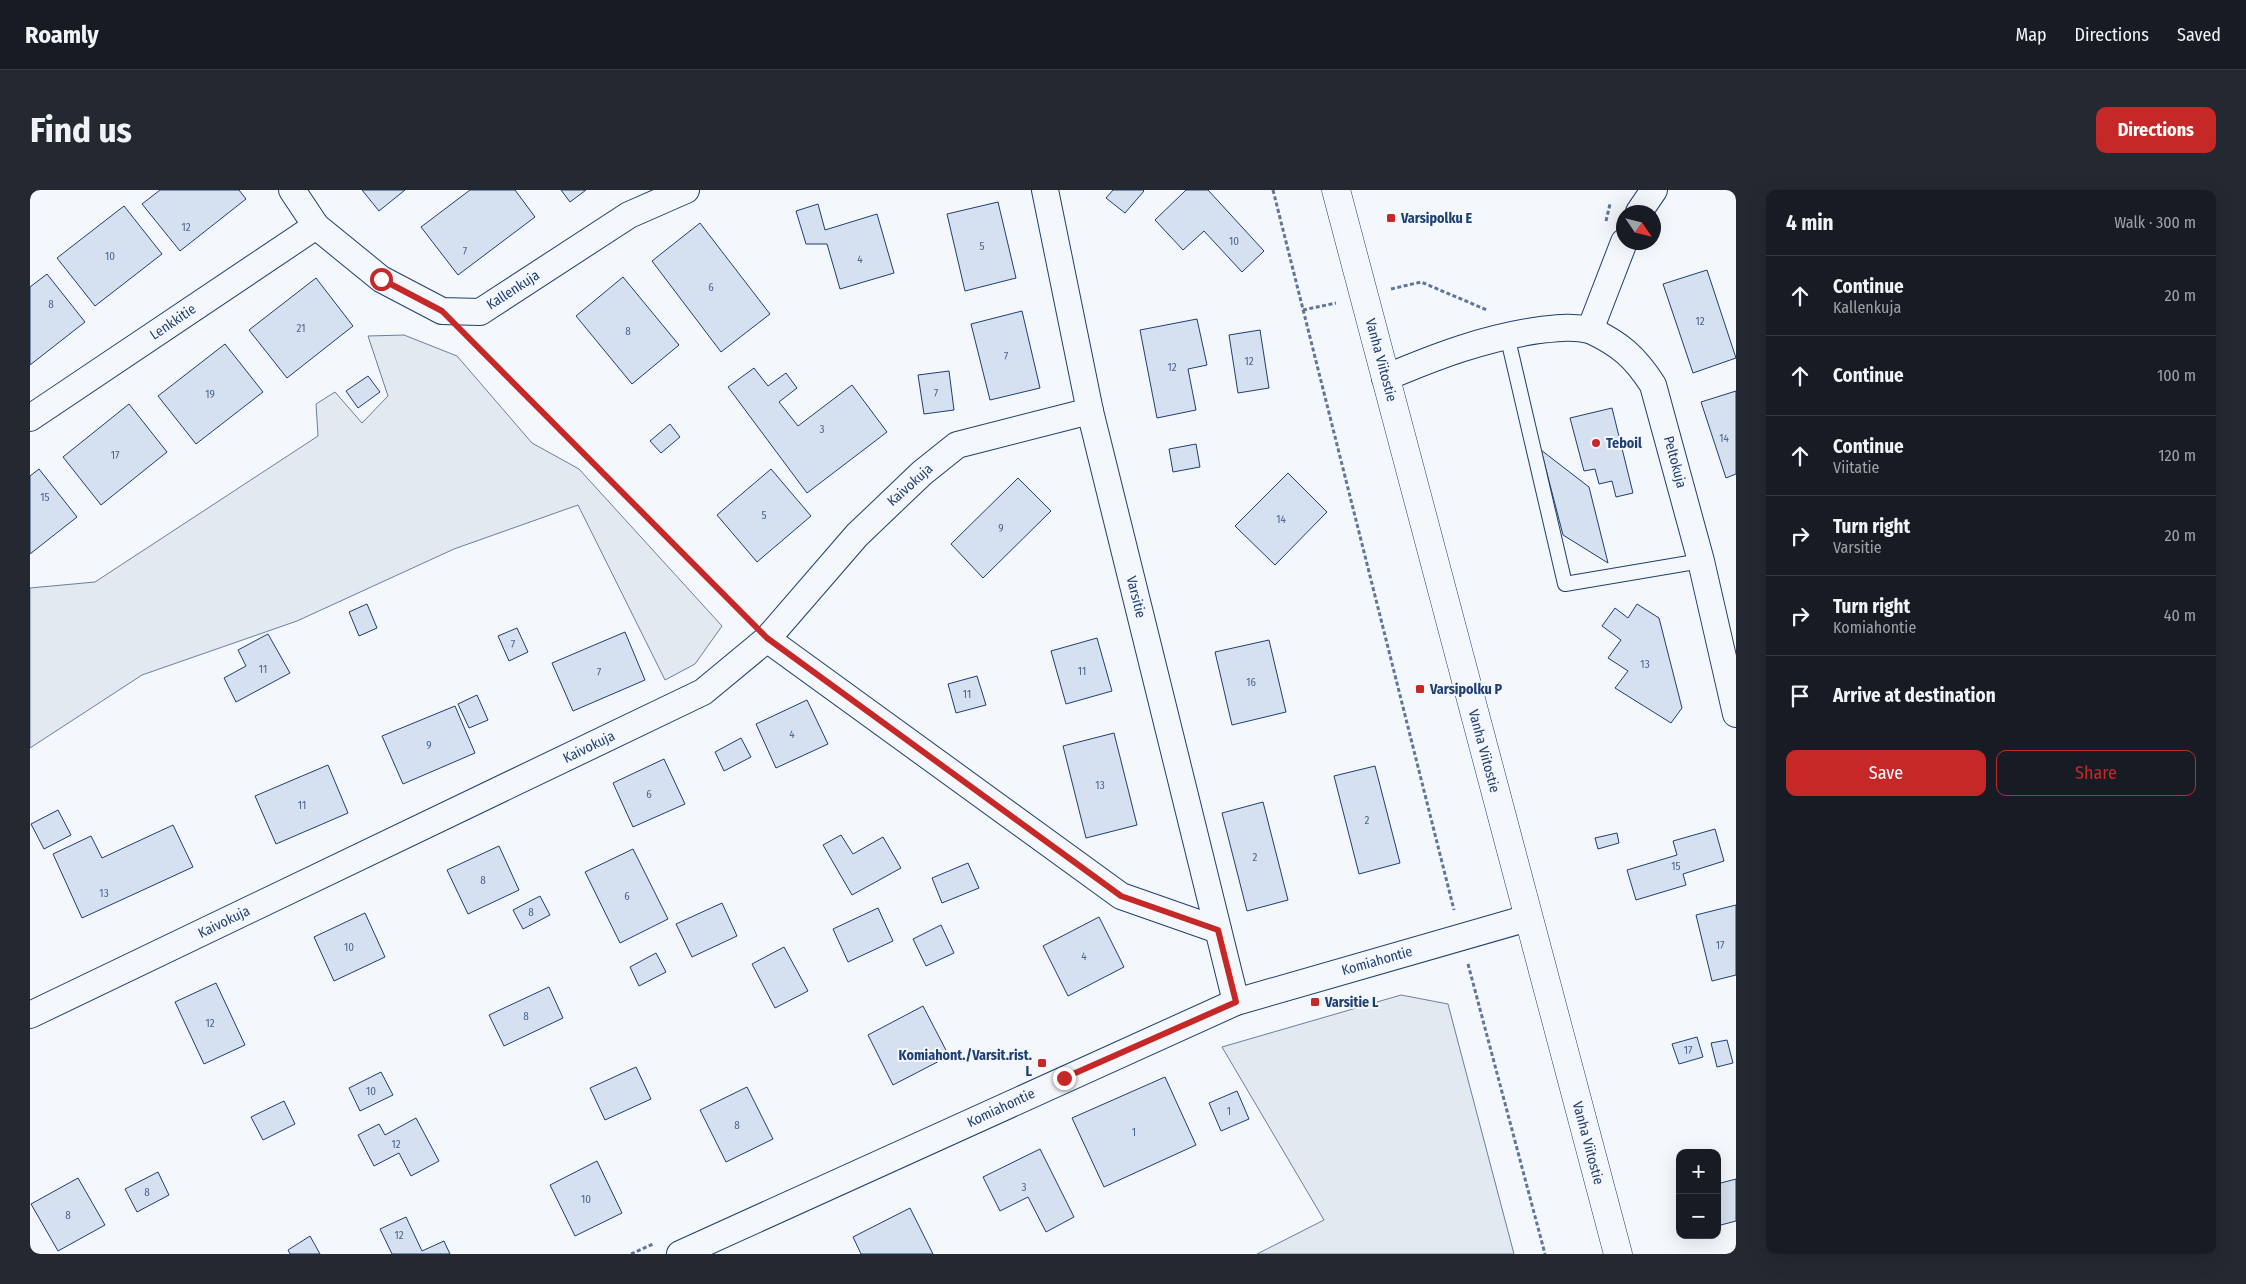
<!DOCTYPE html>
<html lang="en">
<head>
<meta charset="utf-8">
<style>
	body { margin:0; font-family:"Fira Sans Condensed",sans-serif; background:#242831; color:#f1f3f6 }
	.controls { position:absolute; right:15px; bottom:15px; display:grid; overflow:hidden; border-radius:10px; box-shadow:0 5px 20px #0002 }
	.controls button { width:45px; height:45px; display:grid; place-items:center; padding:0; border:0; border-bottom:1px solid #363941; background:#171b24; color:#f1f3f6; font:25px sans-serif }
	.compass { position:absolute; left:1586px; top:15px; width:45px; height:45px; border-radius:50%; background:#171b24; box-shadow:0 5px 20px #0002; rotate:125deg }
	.stop { position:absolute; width:15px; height:15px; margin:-11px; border:4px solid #c62828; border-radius:50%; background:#fff }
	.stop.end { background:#c62828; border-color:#fff; box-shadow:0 1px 5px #0008 }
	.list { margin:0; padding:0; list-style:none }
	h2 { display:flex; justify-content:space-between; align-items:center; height:65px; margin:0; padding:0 20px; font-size:21px }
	h2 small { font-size:16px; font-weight:400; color:#9ea1a6 }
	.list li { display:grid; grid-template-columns:32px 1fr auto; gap:15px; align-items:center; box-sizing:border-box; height:80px; padding:0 20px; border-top:1px solid #363941 }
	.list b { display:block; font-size:19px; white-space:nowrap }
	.list p { margin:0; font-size:16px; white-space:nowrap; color:#9ea1a6 }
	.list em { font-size:16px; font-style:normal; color:#9ea1a6 }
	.actions { display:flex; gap:10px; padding:15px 20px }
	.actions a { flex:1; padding:11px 0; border:1px solid #c62828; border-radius:10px; text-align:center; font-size:18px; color:#c62828 }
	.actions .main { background:#c62828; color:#fff }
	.icon { flex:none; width:28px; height:28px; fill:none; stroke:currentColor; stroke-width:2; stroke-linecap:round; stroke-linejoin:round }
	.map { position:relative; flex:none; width:1706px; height:1064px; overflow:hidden; border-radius:10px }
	header { display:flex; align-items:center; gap:30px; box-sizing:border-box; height:70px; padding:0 25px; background:#171b24; border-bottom:1px solid #363941 }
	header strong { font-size:24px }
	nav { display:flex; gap:28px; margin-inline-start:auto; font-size:18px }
	.intro { display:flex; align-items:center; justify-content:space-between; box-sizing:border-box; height:120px; padding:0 30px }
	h1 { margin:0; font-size:35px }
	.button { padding:12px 22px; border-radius:10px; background:#c62828; color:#fff; font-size:18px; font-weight:700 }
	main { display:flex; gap:30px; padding:0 30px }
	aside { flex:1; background:#171b24; border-radius:10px; box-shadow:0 5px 20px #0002 }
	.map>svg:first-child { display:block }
	.green { fill:#e3e9f0; stroke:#687fa3 }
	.building { fill:#d5e0f0; stroke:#1d3f73 }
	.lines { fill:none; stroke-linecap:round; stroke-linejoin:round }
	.service-casing { stroke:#1d3f73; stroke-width:16 }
	.minor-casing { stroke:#1d3f73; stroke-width:28 }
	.secondary-casing { stroke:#1d3f73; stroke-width:29 }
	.path { stroke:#5e769c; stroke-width:3; stroke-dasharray:4 2.5; stroke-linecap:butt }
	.service { stroke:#f4f7fb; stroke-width:14 }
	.minor { stroke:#f4f7fb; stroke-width:26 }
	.secondary { stroke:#f4f7fb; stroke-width:28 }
	.route { stroke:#c62828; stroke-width:6 }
	.poi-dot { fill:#c62828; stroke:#f4f7fb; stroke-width:2 }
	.labels { text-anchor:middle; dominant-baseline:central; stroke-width:4; stroke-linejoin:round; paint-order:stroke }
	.number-label { font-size:11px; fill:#4b6792 }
	.poi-label { font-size:14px; font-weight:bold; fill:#1d3f73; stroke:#f4f7fb; text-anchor:start }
	.street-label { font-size:14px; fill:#1d3f73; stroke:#f4f7fb }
</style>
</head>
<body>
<header>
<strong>Roamly</strong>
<nav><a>Map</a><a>Directions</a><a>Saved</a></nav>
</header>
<div class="intro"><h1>Find us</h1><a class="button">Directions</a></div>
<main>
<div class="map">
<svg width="1706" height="1064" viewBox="0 0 1706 1064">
	<rect width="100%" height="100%" fill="#f4f7fb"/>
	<!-- green -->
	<g class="green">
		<path d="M374,145L427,166L502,253L549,279L692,436L665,474L635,490L548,315L424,359L267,431L112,485L0,558V398L65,392L288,246L286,214L305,202L332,233L358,206L338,146Z"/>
		<path d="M1371,805L1418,814L1484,1064H1227L1294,1030L1192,857Z"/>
	</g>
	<!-- building -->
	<g class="building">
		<path d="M130,0H209L216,9L150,61L112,14Z"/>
		<path d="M332,0H375L349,21Z"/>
		<path d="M440,0H485L505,27L428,85L391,37Z"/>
		<path d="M531,0H556L540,12Z"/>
		<path d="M1083,0H1113L1114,1L1095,23L1076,8Z"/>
		<path d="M1156,0H1178L1234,61L1212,82L1174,41L1153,60L1125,30Z"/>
		<path d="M968,12L986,88L935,101L917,24Z"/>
		<path d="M788,14L795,40L847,24L864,83L810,99L797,54H776L766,21Z"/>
		<path d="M94,16L132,64L65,116L27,68Z"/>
		<path d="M670,33L740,124L691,162L622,71Z"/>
		<path d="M1677,80L1706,168L1663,183L1633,94Z"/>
		<path d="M17,84L55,132L0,175V97Z"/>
		<path d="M593,87L649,155L602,194L546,126Z"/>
		<path d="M286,88L323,136L257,188L219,140Z"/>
		<path d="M992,121L1010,198L960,210L941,134Z"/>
		<path d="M1167,129L1177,175L1158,179L1166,220L1127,228L1110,140Z"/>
		<path d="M1230,140L1239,198L1208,203L1199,145Z"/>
		<path d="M195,154L233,202L166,254L128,206Z"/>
		<path d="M724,178L738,196L756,183L767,198L749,212L768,236L822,195L857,242L777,303L698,197Z"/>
		<path d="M919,181L924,220L894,224L888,185Z"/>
		<path d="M338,186L350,202L328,218L316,201Z"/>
		<path d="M1706,201V284L1696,288L1671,212Z"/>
		<path d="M99,214L137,262L71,315L33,267Z"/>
		<path d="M1582,218L1603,303L1586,307L1582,291L1569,294L1565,279L1554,281L1540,228Z"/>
		<path d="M640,234L650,247L631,263L620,251Z"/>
		<path d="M1166,254L1170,277L1143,282L1139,259Z"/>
		<path d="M1511,260L1559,297L1578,373L1533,345Z"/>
		<path d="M9,279L47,327L0,364V286Z"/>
		<path d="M741,279L781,326L727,372L687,325Z"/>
		<path d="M1258,283L1297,322L1245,375L1205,336Z"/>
		<path d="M988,288L1021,321L953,388L921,354Z"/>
		<path d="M337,414L347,438L329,446L319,422Z"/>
		<path d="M1607,414L1629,428L1652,518L1641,533L1585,498L1598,481L1578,468L1591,450L1572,436L1585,418L1598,428Z"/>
		<path d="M487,438L498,462L479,471L468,446Z"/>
		<path d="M595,442L615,490L543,521L522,473Z"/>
		<path d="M238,444L260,483L206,512L194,488L216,476L208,460Z"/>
		<path d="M1067,448L1082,501L1036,514L1021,461Z"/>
		<path d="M1239,450L1256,522L1202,535L1185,462Z"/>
		<path d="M947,486L956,515L926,523L918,494Z"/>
		<path d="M447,505L458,530L439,538L428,514Z"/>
		<path d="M777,510L798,554L746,578L726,534Z"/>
		<path d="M425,516L445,563L373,594L352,546Z"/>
		<path d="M1084,543L1107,635L1056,648L1033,556Z"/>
		<path d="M711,548L721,567L694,581L685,562Z"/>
		<path d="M634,569L655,614L603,637L583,593Z"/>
		<path d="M298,575L318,623L246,654L225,606Z"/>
		<path d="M1345,576L1370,673L1329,684L1304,586Z"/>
		<path d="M1233,612L1258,710L1217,721L1192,623Z"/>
		<path d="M28,620L41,645L14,659L1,634Z"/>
		<path d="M143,635L163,677L52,728L23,664L61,646L72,668Z"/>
		<path d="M1685,639L1694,671L1653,684L1656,695L1606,710L1597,680L1647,665L1643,651Z"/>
		<path d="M1587,643L1589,653L1568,659L1565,648Z"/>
		<path d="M811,645L823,664L853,647L871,678L822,705L793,655Z"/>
		<path d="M469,656L489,700L438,724L417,680Z"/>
		<path d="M603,659L638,729L590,753L555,682Z"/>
		<path d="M938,673L949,698L912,713L902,688Z"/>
		<path d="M510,706L520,725L493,739L483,720Z"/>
		<path d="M692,713L707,746L662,767L646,734Z"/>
		<path d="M1706,715V785L1682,791L1666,725Z"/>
		<path d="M848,718L863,751L818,772L803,739Z"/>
		<path d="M335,723L355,767L304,791L284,747Z"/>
		<path d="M1069,727L1094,777L1038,806L1013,756Z"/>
		<path d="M911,735L924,763L896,776L883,749Z"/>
		<path d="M754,757L778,801L745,818L722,774Z"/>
		<path d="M626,763L636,782L609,796L600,777Z"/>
		<path d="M186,793L215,855L174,874L145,812Z"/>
		<path d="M519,797L533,828L474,856L459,825Z"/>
		<path d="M893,816L919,866L863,895L838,845Z"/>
		<path d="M1667,847L1673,867L1649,874L1642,854Z"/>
		<path d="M1697,850L1703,873L1687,877L1681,853Z"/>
		<path d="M606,877L621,909L575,930L560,898Z"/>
		<path d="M351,882L363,905L330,921L319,898Z"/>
		<path d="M1135,887L1166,955L1074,997L1042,928Z"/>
		<path d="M717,897L743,949L696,972L670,920Z"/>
		<path d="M1207,901L1219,929L1191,941L1179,913Z"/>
		<path d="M254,911L265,934L233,950L221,927Z"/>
		<path d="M386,928L409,971L381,986L369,963L344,976L328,945L349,934L355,945Z"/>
		<path d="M1010,959L1044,1027L1016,1042L998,1007L970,1021L953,987Z"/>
		<path d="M567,971L592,1023L545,1046L520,995Z"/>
		<path d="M128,982L139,1005L107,1022L95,999Z"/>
		<path d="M48,988L75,1035L28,1061L1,1014Z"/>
		<path d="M1706,989V1031L1687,1036V994Z"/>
		<path d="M880,1018L903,1064H831L823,1047Z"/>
		<path d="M376,1027L392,1061L414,1051L420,1064H362L350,1039Z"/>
		<path d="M280,1046L290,1064H260L258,1060Z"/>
	</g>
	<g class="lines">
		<!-- service casing -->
		<g class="service-casing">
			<path id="service" d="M1477,145L1535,394L1671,371"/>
		</g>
		<!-- minor casing -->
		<g class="minor-casing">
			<g id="minor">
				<path d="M262,0L286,36L351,89L412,121L450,122L599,25L656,0"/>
				<path d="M1015,0L1060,221L1206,812"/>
				<path d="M1609,22L1624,0"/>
				<path d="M1594,52L1560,140C1590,154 1605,167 1623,195L1671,371L1706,524"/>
				<path d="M1355,188C1407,166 1454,148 1510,140C1528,138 1543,136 1560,140"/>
				<path d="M0,228L286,36"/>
				<path d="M737,449L1091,706L1188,740"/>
				<path d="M0,825L673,502L737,449L827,345L892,283L927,255L1060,221"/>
				<path d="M650,1064L1206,812L1498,728"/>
			</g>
		</g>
		<!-- secondary casing -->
		<g class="secondary-casing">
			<path id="secondary" d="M1306,0L1588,1064"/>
		</g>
		<!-- path -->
		<g class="path">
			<path d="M1243,0L1424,720"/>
			<path d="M1576,31L1580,14"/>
			<path d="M1361,99L1391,92L1457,120"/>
			<path d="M1273,120L1306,113"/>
			<path d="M441,150L718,429"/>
			<path d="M1438,774L1515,1064"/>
			<path d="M601,1064L623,1054"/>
		</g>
		<!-- service -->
		<use href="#service" class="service"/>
		<!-- minor -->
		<use href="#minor" class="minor"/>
		<!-- secondary -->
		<use href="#secondary" class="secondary"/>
	</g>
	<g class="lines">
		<!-- route -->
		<path class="route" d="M351,89L412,121L737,448L1091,706L1188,740L1206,812L1034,888"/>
	</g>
	<!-- markers -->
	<g class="poi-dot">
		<rect x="1356" y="23" width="10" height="10" rx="2.5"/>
		<circle cx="1566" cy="253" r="5"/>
		<rect x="1385" y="494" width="10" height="10" rx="2.5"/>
		<rect x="1280" y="807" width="10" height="10" rx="2.5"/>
		<rect x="1007" y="868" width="10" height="10" rx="2.5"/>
	</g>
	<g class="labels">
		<!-- number labels -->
		<g class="number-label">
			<text x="156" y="37">12</text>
			<text x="1204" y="51">10</text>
			<text x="952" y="56">5</text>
			<text x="435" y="61">7</text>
			<text x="80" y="66">10</text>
			<text x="830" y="69">4</text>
			<text x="681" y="97">6</text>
			<text x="21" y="114">8</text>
			<text x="1670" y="131">12</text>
			<text x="271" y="138">21</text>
			<text x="598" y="141">8</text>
			<text x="976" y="166">7</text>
			<text x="1219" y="171">12</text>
			<text x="1142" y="177">12</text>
			<text x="906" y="203">7</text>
			<text x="180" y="204">19</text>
			<text x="792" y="239">3</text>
			<text x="1694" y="248">14</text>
			<text x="85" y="265">17</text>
			<text x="15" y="307">15</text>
			<text x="734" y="325">5</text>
			<text x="1251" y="329">14</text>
			<text x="971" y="338">9</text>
			<text x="483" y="454">7</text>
			<text x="1615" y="474">13</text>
			<text x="233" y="479">11</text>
			<text x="1052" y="481">11</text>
			<text x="569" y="482">7</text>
			<text x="1221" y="492">16</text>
			<text x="937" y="504">11</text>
			<text x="762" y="544">4</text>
			<text x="399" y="555">9</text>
			<text x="1070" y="595">13</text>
			<text x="619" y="604">6</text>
			<text x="272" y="615">11</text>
			<text x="1337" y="630">2</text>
			<text x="1225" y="667">2</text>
			<text x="1646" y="676">15</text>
			<text x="453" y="690">8</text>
			<text x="74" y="703">13</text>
			<text x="597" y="706">6</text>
			<text x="501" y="722">8</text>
			<text x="1690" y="755">17</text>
			<text x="319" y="757">10</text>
			<text x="1054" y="766">4</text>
			<text x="496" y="826">8</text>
			<text x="180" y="833">12</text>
			<text x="1658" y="860">17</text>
			<text x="341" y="901">10</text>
			<text x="1199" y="921">1</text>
			<text x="707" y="935">8</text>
			<text x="1104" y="942">1</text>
			<text x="366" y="954">12</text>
			<text x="994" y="997">3</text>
			<text x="117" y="1002">8</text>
			<text x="556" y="1009">10</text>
			<text x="38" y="1025">8</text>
			<text x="369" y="1045">12</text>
		</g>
		<!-- poi labels -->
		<g class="poi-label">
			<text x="1371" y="28">Varsipolku E</text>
			<text x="1576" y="253">Teboil</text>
			<text x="1400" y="499">Varsipolku P</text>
			<text x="1295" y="812">Varsitie L</text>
			<text x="1002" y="865" text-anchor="end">Komiahont./Varsit.rist.<tspan x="1002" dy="16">L</tspan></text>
		</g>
		<!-- street labels -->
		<g class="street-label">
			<text transform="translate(483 100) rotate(-33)">Kallenkuja</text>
			<text transform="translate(143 132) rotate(-34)">Lenkkitie</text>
			<text transform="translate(1351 170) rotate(75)">Vanha Viitostie</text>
			<text transform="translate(1645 272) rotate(75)">Peltokuja</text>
			<text transform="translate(880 295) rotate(-42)">Kaivokuja</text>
			<text transform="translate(1106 407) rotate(76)">Varsitie</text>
			<text transform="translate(559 557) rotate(-26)">Kaivokuja</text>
			<text transform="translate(1454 561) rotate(75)">Vanha Viitostie</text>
			<text transform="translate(194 732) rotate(-26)">Kaivokuja</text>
			<text transform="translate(1347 771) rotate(-16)">Komiahontie</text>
			<text transform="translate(971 918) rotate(-25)">Komiahontie</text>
			<text transform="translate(1558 953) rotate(75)">Vanha Viitostie</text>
		</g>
	</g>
</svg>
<div class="controls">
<button>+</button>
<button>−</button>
</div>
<svg class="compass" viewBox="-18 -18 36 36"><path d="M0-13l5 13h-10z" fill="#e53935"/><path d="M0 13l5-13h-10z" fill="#9ea1a6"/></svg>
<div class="stop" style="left:351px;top:89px"></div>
<div class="stop end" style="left:1034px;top:888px"></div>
</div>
<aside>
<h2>4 min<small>Walk · 300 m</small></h2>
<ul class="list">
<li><svg class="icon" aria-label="ahead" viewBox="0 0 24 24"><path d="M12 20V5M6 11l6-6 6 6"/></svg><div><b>Continue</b><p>Kallenkuja</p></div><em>20 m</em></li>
<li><svg class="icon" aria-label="ahead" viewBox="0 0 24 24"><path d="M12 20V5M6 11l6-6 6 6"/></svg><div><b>Continue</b></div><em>100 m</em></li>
<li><svg class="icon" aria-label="ahead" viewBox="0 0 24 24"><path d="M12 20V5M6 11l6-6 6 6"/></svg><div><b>Continue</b><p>Viitatie</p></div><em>120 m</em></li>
<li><svg class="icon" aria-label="right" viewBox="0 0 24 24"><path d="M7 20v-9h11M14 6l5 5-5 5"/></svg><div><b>Turn right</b><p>Varsitie</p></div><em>20 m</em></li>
<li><svg class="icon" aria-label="right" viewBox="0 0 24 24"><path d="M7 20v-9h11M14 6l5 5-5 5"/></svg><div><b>Turn right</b><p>Komiahontie</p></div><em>40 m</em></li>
<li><svg class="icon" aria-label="arrive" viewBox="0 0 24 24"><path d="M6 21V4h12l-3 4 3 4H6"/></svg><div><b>Arrive at destination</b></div></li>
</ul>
<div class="actions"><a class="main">Save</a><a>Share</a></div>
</aside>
</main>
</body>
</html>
